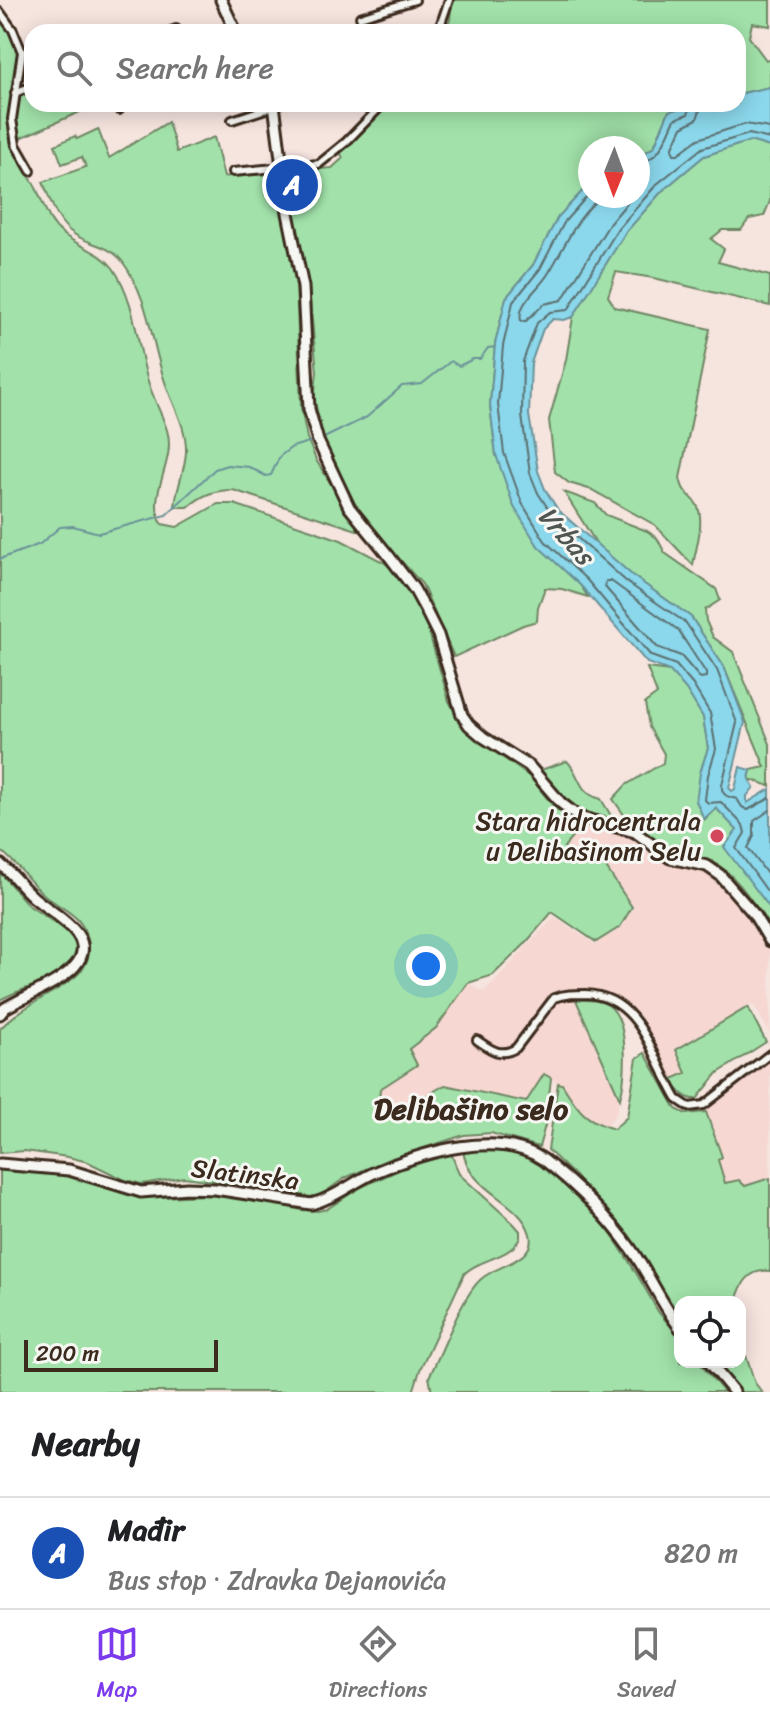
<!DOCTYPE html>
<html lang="en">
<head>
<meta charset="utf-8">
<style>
	body { margin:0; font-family:Sriracha,sans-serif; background:#f6f6f6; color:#202124 }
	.controls { position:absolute; right:24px; bottom:24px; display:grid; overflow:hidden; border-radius:16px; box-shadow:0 4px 20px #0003 }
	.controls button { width:72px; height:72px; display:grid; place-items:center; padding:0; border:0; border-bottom:2px solid #e0e0e0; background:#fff; color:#202124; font:40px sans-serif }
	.compass { position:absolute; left:578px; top:136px; width:72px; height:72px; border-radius:50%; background:#fff; box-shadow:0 4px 20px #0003; rotate:181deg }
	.scale { position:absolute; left:24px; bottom:20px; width:194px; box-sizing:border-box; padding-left:8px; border:4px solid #3b2a1e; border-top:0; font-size:22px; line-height:28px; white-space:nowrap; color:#3b2a1e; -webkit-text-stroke:6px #f6f6f2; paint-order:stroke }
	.you { position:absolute; left:426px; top:966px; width:28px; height:28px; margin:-20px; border:6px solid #fff; border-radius:50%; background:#1a73e8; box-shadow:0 0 0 12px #1a73e833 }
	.badge { display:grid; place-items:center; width:52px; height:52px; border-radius:50%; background:#7c3aed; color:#fff; font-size:26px; font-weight:700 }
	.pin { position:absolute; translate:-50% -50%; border:4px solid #fff; box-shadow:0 2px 8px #0006 }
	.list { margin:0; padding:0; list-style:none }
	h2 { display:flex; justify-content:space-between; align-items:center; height:104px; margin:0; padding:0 32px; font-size:34px }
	h2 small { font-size:26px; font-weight:400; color:#757577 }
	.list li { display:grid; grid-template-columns:52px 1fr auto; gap:24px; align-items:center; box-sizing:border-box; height:112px; padding:0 32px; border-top:2px solid #e0e0e0 }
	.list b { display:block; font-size:30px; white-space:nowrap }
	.list p { margin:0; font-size:26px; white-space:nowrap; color:#757577 }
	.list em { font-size:26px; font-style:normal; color:#757577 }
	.icon { flex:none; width:44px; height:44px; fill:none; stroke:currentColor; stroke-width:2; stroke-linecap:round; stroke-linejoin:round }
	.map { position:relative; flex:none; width:770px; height:1392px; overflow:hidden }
	.search { position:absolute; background:#fff; box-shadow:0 4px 20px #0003; left:24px; right:24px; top:24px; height:88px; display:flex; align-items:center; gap:20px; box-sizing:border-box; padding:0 28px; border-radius:24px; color:#757577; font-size:30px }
	.sheet { height:216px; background:#fff }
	nav { display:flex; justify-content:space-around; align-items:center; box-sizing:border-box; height:112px; border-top:2px solid #e0e0e0; background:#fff; font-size:22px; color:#757577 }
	nav a { display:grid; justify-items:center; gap:4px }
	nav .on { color:#7c3aed }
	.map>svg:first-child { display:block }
	.built { fill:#f6d7d2 }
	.green { fill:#a2e2aa; stroke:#6e8664; stroke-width:2 }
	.water { fill:#8bd7eb; stroke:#6b9299; stroke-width:2 }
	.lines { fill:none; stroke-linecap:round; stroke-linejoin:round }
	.shore { stroke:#5b6f70; stroke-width:2 }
	.stream { stroke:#6b9299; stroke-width:2 }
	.street-casing { stroke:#3b2a1e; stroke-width:12 }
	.secondary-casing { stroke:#3b2a1e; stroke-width:15 }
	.street { stroke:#f6f6f2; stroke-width:6 }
	.secondary { stroke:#f6f6f2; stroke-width:9 }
	.poi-dot { fill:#d1495b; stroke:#f6f6f2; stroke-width:3 }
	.labels { text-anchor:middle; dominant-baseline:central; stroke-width:6; stroke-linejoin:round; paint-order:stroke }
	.poi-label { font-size:26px; fill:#3b2a1e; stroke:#f6f6f2; text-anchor:end }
	.street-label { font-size:26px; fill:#3b2a1e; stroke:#f6f6f2 }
	.water-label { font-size:28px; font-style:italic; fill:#4f5551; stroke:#f6f6f2 }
	.quarter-label { font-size:30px; font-weight:bold; fill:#3b2a1e; stroke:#f6f6f2 }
</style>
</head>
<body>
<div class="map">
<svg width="770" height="1392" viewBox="0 0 770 1392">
	<rect width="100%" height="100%" fill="#f6e4df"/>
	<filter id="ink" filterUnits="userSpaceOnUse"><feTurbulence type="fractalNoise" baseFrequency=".0125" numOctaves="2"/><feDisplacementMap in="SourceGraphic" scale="16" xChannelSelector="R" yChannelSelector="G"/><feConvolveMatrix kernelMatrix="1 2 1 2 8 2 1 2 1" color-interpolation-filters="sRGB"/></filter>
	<g filter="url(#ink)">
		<!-- built -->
		<g class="built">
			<path d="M588,820L624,827L660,855L707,866L730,885L770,944V1033L753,1004L676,1050L686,1073L667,1081L634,1016L616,1001L574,994L620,1099L615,1115L605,1127L597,1125L587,1118L562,1085L544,1074L527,1103L445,1085L395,1113L379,1099L380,1089L417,1065L408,1049L436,1028L468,983L484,992L554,917L595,944L621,928L634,908L602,860L584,864L565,846Z"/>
			<path d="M770,1054V1178L745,1186L725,1184L717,1160L721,1157L704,1105Z"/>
		</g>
		<!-- green -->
		<g class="green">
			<path d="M452,0H770V26L752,23L749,37L766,60H770V87L738,94V32H444L450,20Z"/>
			<path d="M0,18C6,27 15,38 18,49C23,78 3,107 10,140C14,158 28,171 36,188C45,206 47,221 63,234C79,247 100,251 113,268C135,299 137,343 147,378C152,396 161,412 167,430C177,463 145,495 162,524L177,527L218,504H234L341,540L385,563L409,585L423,612L449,701L459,719L472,735L530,777L554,807L581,827L564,847L584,865L601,860L632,907L620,927L596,942L552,912L524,945L493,975L468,983L436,1028L409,1049L417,1065L380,1089L379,1099L395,1113L445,1085L526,1102L544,1074L551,1078L546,1122L539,1147L491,1133L464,1135L389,1159L345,1178L321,1195L310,1197L273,1189L184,1177L142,1184L125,1180L88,1162L68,1157L25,1151L0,1153V1029C22,1005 52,996 76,976C94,961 92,937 78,920C68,909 50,902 39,890C26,877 15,861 0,850Z"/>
			<path d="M32,89V104H56L59,109L70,104H88L89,108L18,139L13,119L18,97Z"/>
			<path d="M388,104H698L669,111L654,147L638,157V148H590V183L558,217L533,265L506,298L495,344L490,405L496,455L588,597L562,589L545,588L538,607L537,621L523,625L454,657L422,584L361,516L324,441L314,398L317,372L309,289L289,196L294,187L315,180L318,169L332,168L343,158L340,152Z"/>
			<path d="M168,122L177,152L214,137L224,177C241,174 262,167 278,174L279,196L296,281L301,408L307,438L316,460L360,531L233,490C214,490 202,495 188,507H175C176,489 185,471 186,452C187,427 173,406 165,382C151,341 149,297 122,261C110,245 89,245 74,234C56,222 51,201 43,182L86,167L82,157L62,164L55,145L75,136L77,139L98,129L109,158Z"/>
			<path d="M750,141L770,147V201L764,216L749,219L741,230H722L711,239L724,249L718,262L770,276V306L654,278L616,272L608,296L615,307L710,329L680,478C684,497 690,492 697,505C705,521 696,548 693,565L655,525L592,490L569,483L555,472L549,420L566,360L573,317L625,233L662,191L704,156Z"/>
			<path d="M564,492L595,503L606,515L647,531L657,538L665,553L716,589L720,600L705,610L706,621L713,637L733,652L770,744V786L749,779L751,770L765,767L724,667L691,617L633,576L598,546Z"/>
			<path d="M647,668L670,671L686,689L703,717L708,748L700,773L705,819L716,808L738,831L725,847L770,908V931C758,909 736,874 713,862C699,855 682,859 670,851L627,819L613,799L626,785L663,763L664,754L649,727L645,703L657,694Z"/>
			<path d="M567,761C581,775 577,793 601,799L613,819L579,812L538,771Z"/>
			<path d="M0,872L28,905L71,934L78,945C77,980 24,985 0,1000Z"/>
			<path d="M576,1000C587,1000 598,999 608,1005C630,1020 626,1077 620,1099Z"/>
			<path d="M748,1007L766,1042L718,1073L697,1099C684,1100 678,1089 670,1080L686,1073L676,1050Z"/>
			<path d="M645,1053L676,1109L686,1114L706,1112L722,1157L718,1160L725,1183L739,1180L745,1186L770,1178V1271C749,1269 741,1283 736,1302H680V1320L663,1296L640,1254L574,1175L548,1150L558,1083L562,1084C578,1110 585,1121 614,1129L627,1117L637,1058Z"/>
			<path d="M470,1149C484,1149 499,1148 513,1152C578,1170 626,1253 656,1308C662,1319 674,1327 679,1337C682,1344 680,1355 680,1362H699L724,1392H432L429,1377C443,1351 461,1298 480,1280C495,1265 537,1261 530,1234C521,1200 470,1193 463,1151Z"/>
			<path d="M451,1153L459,1174L513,1223L520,1231V1238C510,1259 479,1258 464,1274L421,1367L413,1392H0V1169L56,1171L139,1198L206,1195L265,1201L301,1210L318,1211L327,1209L359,1188L401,1169Z"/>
			<path d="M740,1338L755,1383L762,1392H739L715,1362H740Z"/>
		</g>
		<!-- water -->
		<path class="water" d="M770,87V147L750,141L704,156L662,191L625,233L573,317L564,320L553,319L543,329L531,363L529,415L538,471L545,489L558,510L633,576L691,617L724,667L745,722L729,788L732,791L735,789L740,767L751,770L749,779L754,787L747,796V803L770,789V908L724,847L737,830L716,808L704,819L696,801L700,773L708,748L703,717L686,689L670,671L647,663L581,586L538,546L514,507L496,455L490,405L495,344L506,298L533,265L558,217L590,183V196H638V157L654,147L669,111L698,104H738V94Z"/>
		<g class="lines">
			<!-- shore -->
			<g class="shore">
				<path d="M702,104L697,119L682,127L672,149L674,154H678L698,139L745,124L770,128"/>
				<path d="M770,139L749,134L702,148L657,184L618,229L568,310L550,312L537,323L523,361L522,416L530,473L538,493L553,516L628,583L686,623L717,670L737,723L722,785C721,796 729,797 737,799L742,807L748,810L770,798"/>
				<path d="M638,163C661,160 666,137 675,119L688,114L692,104"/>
				<path d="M590,193L565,221L540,269L513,302L503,346L498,404L504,453L522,503L545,541L587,580L651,656L676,665L693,685L710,713L716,749L708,775L705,800L708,803L721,802L743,825L745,833L736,848L770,895"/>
				<path d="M602,196C575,217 566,246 548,274C539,289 517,303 521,321H526L544,304L562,300L610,223L633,196"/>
				<path d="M606,581H611L678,630L706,673V677L700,678L681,656L657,647L605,587Z"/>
				<path d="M770,810L754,821V836L748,848L770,878"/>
			</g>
			<!-- stream -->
			<g class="stream">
				<path d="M322,439L367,417L402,386L422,384L451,361L459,366L473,359H480L488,348L495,347"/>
				<path d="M0,559L40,544L60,527L73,526L99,533L166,515L215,469L227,465L249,467L266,476L271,475L280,456L292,447L316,440"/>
			</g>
			<!-- street casing -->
			<g class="street-casing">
				<g id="street">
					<path d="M0,12L13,30L22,52L12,119L16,145L31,171"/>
					<path d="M360,17L415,0"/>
					<path d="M168,32L176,29"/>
					<path d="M438,32L449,0"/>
					<path d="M15,93L32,86"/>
					<path d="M117,104L119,110"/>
					<path d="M232,120L275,106"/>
					<path d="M233,172L319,164L346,142L383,104"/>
					<path d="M477,1040C490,1049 500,1058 516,1048L554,998C564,994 574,994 585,994C642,996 652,1058 677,1099L689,1107L704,1105L770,1054"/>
				</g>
			</g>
			<!-- secondary casing -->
			<g class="secondary-casing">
				<g id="secondary">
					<path d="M221,0L236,32"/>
					<path d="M274,104L288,213L303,287L309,409L318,441L349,507L389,556L414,589L425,609L438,635L462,715L469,725L483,737L529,766L561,803L579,817L635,832L670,858L707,866L720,875L753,913L770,941"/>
					<path d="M0,864C12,873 20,885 31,895C48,912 102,935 75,966C60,983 25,996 5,1008L0,1014"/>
					<path d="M0,1164L69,1170L141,1192L187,1188L215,1189L311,1204C336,1198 354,1181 378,1171C424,1152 499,1129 544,1160C577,1186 607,1215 631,1249C649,1274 661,1303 680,1328"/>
					<path d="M709,1362L734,1392"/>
				</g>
			</g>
			<!-- street -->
			<use href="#street" class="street"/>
			<!-- secondary -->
			<use href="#secondary" class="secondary"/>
		</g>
	</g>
	<!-- markers -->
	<circle class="poi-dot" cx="717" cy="836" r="8"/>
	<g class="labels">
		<!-- poi labels -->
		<g class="poi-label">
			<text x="701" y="821">Stara hidrocentrala<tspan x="701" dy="30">u Delibašinom Selu</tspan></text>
		</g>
		<!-- street labels -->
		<g class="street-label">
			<text transform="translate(245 1174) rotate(7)">Slatinska</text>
		</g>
		<!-- water labels -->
		<g class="water-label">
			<text transform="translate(566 535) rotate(48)">Vrbas</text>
		</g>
		<!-- quarter labels -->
		<g class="quarter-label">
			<text x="471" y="1109">Delibašino selo</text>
		</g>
	</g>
</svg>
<div class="controls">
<button><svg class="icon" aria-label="locate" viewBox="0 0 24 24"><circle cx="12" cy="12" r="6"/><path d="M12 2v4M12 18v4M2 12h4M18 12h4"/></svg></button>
</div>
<svg class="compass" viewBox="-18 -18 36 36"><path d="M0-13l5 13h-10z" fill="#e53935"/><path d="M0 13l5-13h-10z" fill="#757577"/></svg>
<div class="scale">200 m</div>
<div class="you"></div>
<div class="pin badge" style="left:292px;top:185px;background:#1a4fb4">A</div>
<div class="search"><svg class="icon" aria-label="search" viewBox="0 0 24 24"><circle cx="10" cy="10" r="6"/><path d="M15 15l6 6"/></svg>Search here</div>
</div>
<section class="sheet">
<h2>Nearby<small></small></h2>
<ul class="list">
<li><span class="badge" style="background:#1a4fb4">A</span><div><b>Mađir</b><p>Bus stop · Zdravka Dejanovića</p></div><em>820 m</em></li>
</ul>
</section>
<nav>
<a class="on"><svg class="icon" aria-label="map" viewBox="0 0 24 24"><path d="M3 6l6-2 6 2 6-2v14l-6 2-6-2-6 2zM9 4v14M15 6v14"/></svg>Map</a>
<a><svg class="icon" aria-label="directions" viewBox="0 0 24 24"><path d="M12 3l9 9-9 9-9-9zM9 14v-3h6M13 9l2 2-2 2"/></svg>Directions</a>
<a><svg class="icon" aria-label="saved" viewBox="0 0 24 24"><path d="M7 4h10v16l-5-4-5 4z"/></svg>Saved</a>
</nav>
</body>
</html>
